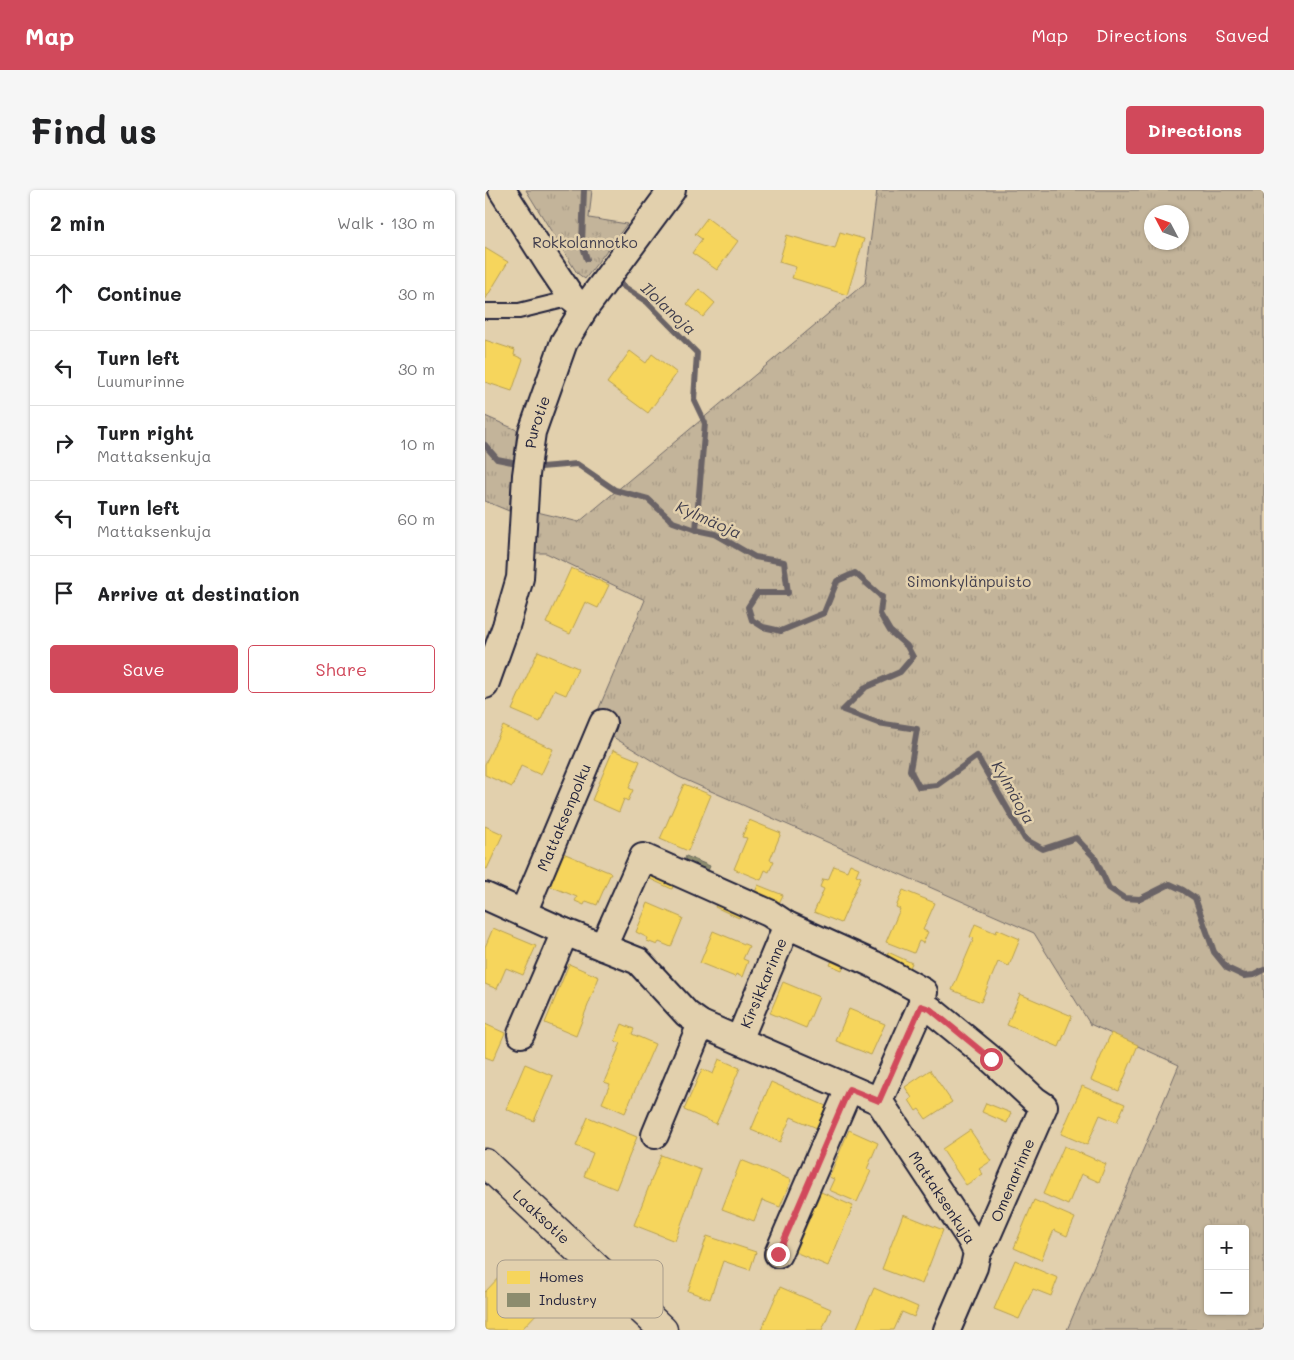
<!DOCTYPE html>
<html lang="en">
<head>
<meta charset="utf-8">
<style>
	body { margin:0; font-family:Mali,sans-serif; background:#f6f6f6; color:#202124 }
	.controls { position:absolute; right:15px; bottom:15px; display:grid; overflow:hidden; border-radius:5px; box-shadow:0 1px 4px #0004 }
	.controls button { width:45px; height:45px; display:grid; place-items:center; padding:0; border:0; border-bottom:1px solid #e0e0e0; background:#fff; color:#202124; font:25px sans-serif }
	.compass { position:absolute; left:659px; top:15px; width:45px; height:45px; border-radius:50%; background:#fff; box-shadow:0 1px 4px #0004; rotate:311deg }
	.stop { position:absolute; width:15px; height:15px; margin:-11px; border:4px solid #d1495b; border-radius:50%; background:#fff }
	.stop.end { background:#d1495b; border-color:#fff; box-shadow:0 1px 5px #0008 }
	.list { margin:0; padding:0; list-style:none }
	h2 { display:flex; justify-content:space-between; align-items:center; height:65px; margin:0; padding:0 20px; font-size:21px }
	h2 small { font-size:16px; font-weight:400; color:#757577 }
	.list li { display:grid; grid-template-columns:32px 1fr auto; gap:15px; align-items:center; box-sizing:border-box; height:75px; padding:0 20px; border-top:1px solid #e0e0e0 }
	.list b { display:block; font-size:19px; white-space:nowrap }
	.list p { margin:0; font-size:16px; white-space:nowrap; color:#757577 }
	.list em { font-size:16px; font-style:normal; color:#757577 }
	.actions { display:flex; gap:10px; padding:15px 20px }
	.actions a { flex:1; padding:11px 0; border:1px solid #d1495b; border-radius:5px; text-align:center; font-size:18px; color:#d1495b }
	.actions .main { background:#d1495b; color:#fff }
	.icon { flex:none; width:28px; height:28px; fill:none; stroke:currentColor; stroke-width:2; stroke-linecap:round; stroke-linejoin:round }
	.map { position:relative; flex:none; width:779px; height:1140px; overflow:hidden; border-radius:5px }
	header { display:flex; align-items:center; gap:30px; box-sizing:border-box; height:70px; padding:0 25px; background:#d1495b; color:#fff }
	header strong { font-size:24px }
	nav { display:flex; gap:28px; margin-inline-start:auto; font-size:18px }
	.intro { display:flex; align-items:center; justify-content:space-between; box-sizing:border-box; height:120px; padding:0 30px }
	h1 { margin:0; font-size:35px }
	.button { padding:12px 22px; border-radius:5px; background:#d1495b; color:#fff; font-size:18px; font-weight:700 }
	main { display:flex; gap:30px; padding:0 30px }
	aside { flex:1; background:#fff; border-radius:5px; box-shadow:0 1px 4px #0004 }
	.map>svg:first-child { display:block }
	.park { fill:url(#park-tufts); stroke:#726b6a; fill-rule:evenodd }
	.homes { fill:#f6d55c; stroke:#b69f52 }
	.industry { fill:#8c8c6e; stroke:#6c6c5f }
	.lines { fill:none; stroke-linecap:round; stroke-linejoin:round }
	.stream { stroke:#6b6466; stroke-width:6 }
	.service-casing { stroke:#22223b; stroke-width:18 }
	.minor-casing { stroke:#22223b; stroke-width:30 }
	.secondary-casing { stroke:#22223b; stroke-width:31 }
	.service { stroke:#e2d0ad; stroke-width:14 }
	.minor { stroke:#e2d0ad; stroke-width:26 }
	.secondary { stroke:#e2d0ad; stroke-width:28 }
	.route { stroke:#d1495b; stroke-width:6 }
	.labels { text-anchor:middle; dominant-baseline:central; stroke-width:5; stroke-linejoin:round; paint-order:stroke }
	.park-label { font-size:15px; fill:#423f4e; stroke:#e2d0ad }
	.street-label { font-size:15px; fill:#22223b; stroke:#e2d0ad }
	.water-label { font-size:16px; font-style:italic; fill:#403e4d; stroke:#e2d0ad }
	.key { fill:#e2d0ad; stroke:#a89c8b; stroke-width:1 }
	.key-label { font-size:14px; fill:#22223b }
</style>
</head>
<body>
<header>
<strong>Map</strong>
<nav><a>Map</a><a>Directions</a><a>Saved</a></nav>
</header>
<div class="intro"><h1>Find us</h1><a class="button">Directions</a></div>
<main>
<aside>
<h2>2 min<small>Walk · 130 m</small></h2>
<ul class="list">
<li><svg class="icon" aria-label="ahead" viewBox="0 0 24 24"><path d="M12 20V5M6 11l6-6 6 6"/></svg><div><b>Continue</b></div><em>30 m</em></li>
<li><svg class="icon" aria-label="left" viewBox="0 0 24 24"><path d="M17 20v-9H6M10 6l-5 5 5 5"/></svg><div><b>Turn left</b><p>Luumurinne</p></div><em>30 m</em></li>
<li><svg class="icon" aria-label="right" viewBox="0 0 24 24"><path d="M7 20v-9h11M14 6l5 5-5 5"/></svg><div><b>Turn right</b><p>Mattaksenkuja</p></div><em>10 m</em></li>
<li><svg class="icon" aria-label="left" viewBox="0 0 24 24"><path d="M17 20v-9H6M10 6l-5 5 5 5"/></svg><div><b>Turn left</b><p>Mattaksenkuja</p></div><em>60 m</em></li>
<li><svg class="icon" aria-label="arrive" viewBox="0 0 24 24"><path d="M6 21V4h12l-3 4 3 4H6"/></svg><div><b>Arrive at destination</b></div></li>
</ul>
<div class="actions"><a class="main">Save</a><a>Share</a></div>
</aside>
<div class="map">
<svg width="779" height="1140" viewBox="0 0 779 1140">
	<defs>
		<pattern id="park-tufts" width="24" height="20" patternUnits="userSpaceOnUse" patternTransform="scale(1.25)"><rect width="24" height="20" fill="#c3b49a"/><path d="M3 7l-1-3M5 7V3M7 7l1-3M15 17l-1-3M17 17v-4M19 17l1-3" fill="none" stroke="#a79a86"/></pattern>
	</defs>
	<rect width="100%" height="100%" fill="#e2d0ad"/>
	<filter id="ink" filterUnits="userSpaceOnUse"><feTurbulence type="fractalNoise" baseFrequency=".02" numOctaves="2"/><feDisplacementMap in="SourceGraphic" scale="10" xChannelSelector="R" yChannelSelector="G"/><feConvolveMatrix kernelMatrix="1 2 1 2 8 2 1 2 1" color-interpolation-filters="sRGB"/></filter>
	<g filter="url(#ink)">
		<!-- park -->
		<g class="park">
			<path d="M41,0H107L104,28L142,34L100,89L92,83Z"/>
			<path d="M392,0H779V1140H582L694,875L605,834L549,743L194,587L123,544L106,537L160,410L61,363H45L48,321L94,332L380,93ZM666,22H696V52H666ZM723,1039H760V1121H723Z"/>
			<path d="M0,226L32,240L24,321L0,311Z"/>
		</g>
		<!-- homes -->
		<g class="homes">
			<path d="M222,28L253,51L232,80L207,63L217,49L210,44Z"/>
			<path d="M355,42L379,49L362,105L307,88L311,77L294,72L302,45L350,59Z"/>
			<path d="M0,58L23,72L0,110Z"/>
			<path d="M214,99L230,113L218,127L202,114Z"/>
			<path d="M0,150L30,160L29,165L38,169L27,201L0,192Z"/>
			<path d="M145,161L161,173L167,164L192,183L163,223L122,193Z"/>
			<path d="M86,378L124,395L113,418L100,412L85,444L61,433Z"/>
			<path d="M53,461L93,478L81,505L69,500L55,532L27,520Z"/>
			<path d="M18,536L68,559L56,585L36,576L27,597L0,585V574Z"/>
			<path d="M128,560L155,571L144,598L148,600L143,611L139,609L134,622L107,610Z"/>
			<path d="M199,594L226,605L203,661L175,649Z"/>
			<path d="M264,630L296,643L285,670L289,671L284,682L280,680L276,690L249,679L262,648L257,647Z"/>
			<path d="M0,636L18,644L2,679L0,678Z"/>
			<path d="M78,663L126,683L112,715L101,711L99,715L90,711L92,707L65,696Z"/>
			<path d="M365,674L374,678L371,685L376,687L356,733L329,722L339,699L335,697L338,689L343,690L349,676L362,681Z"/>
			<path d="M167,678L191,689L187,699L163,688Z"/>
			<path d="M273,695L298,705L293,715L269,705Z"/>
			<path d="M418,700L450,713L438,740L443,742L438,753L434,751L429,763L401,752L415,719L411,717Z"/>
			<path d="M234,707L258,718L254,728L230,717Z"/>
			<path d="M163,713L198,728L186,757L174,752L172,755L162,751L163,748L151,742Z"/>
			<path d="M490,734L511,743L512,739L535,749L524,776L513,772L496,812L467,800L489,748L485,747Z"/>
			<path d="M8,738L51,756L38,785L21,778L12,799L0,794V757Z"/>
			<path d="M228,741L264,756L258,769L263,771L257,787L251,784L250,787L215,773Z"/>
			<path d="M403,762L427,773L423,782L399,772Z"/>
			<path d="M348,768L360,773L357,780L345,775Z"/>
			<path d="M84,774L114,787L91,846L60,833Z"/>
			<path d="M298,792L334,807L321,838L285,823Z"/>
			<path d="M535,804L587,826L574,857L522,835Z"/>
			<path d="M364,819L400,834L386,865L351,851Z"/>
			<path d="M0,834L20,843L8,870L0,867Z"/>
			<path d="M137,834L149,839L147,844L170,854L140,923L117,913L125,894L119,892L136,853L130,851Z"/>
			<path d="M626,843L653,855L634,901L606,890Z"/>
			<path d="M234,869L255,878L231,934L199,920L217,879L228,884Z"/>
			<path d="M40,874L68,886L49,931L21,919Z"/>
			<path d="M445,880L467,912L441,929L434,919L431,921L424,910L427,908L420,897Z"/>
			<path d="M286,892L341,916L332,938L306,927L295,952L266,940Z"/>
			<path d="M597,896L640,914L632,932L615,925L602,955L576,944Z"/>
			<path d="M501,913L526,923L522,933L497,922Z"/>
			<path d="M103,927L152,947L131,999L99,986L108,963L91,956Z"/>
			<path d="M364,940L393,953L382,979L386,981L372,1012L344,1000L349,989L344,987Z"/>
			<path d="M485,940L506,971L494,979L498,984L481,995L457,959Z"/>
			<path d="M579,956L621,974L614,992L596,984L583,1015L558,1004Z"/>
			<path d="M176,965L216,980L190,1051L149,1035Z"/>
			<path d="M256,970L306,990L295,1017L277,1010L269,1031L237,1019Z"/>
			<path d="M336,1002L368,1016L343,1076L310,1062Z"/>
			<path d="M549,1010L590,1028L582,1046L569,1040L556,1070L529,1058Z"/>
			<path d="M418,1024L458,1040L437,1094L397,1079Z"/>
			<path d="M222,1046L271,1062L265,1080L238,1071L225,1109L203,1101Z"/>
			<path d="M530,1070L573,1088L566,1106L548,1099L534,1129L509,1119Z"/>
			<path d="M16,1085L55,1120L36,1140H0V1102Z"/>
			<path d="M295,1097L346,1119L337,1140H276Z"/>
			<path d="M389,1098L433,1117L429,1127L417,1122L409,1140H371Z"/>
		</g>
		<!-- industry -->
		<path class="industry" d="M201,666L225,676L221,686L197,676Z"/>
		<g class="lines">
			<!-- stream -->
			<g class="stream">
				<path d="M99,0L97,54L102,69"/>
				<path d="M135,94L162,112L212,163L209,210L220,233L211,340"/>
				<path d="M0,255L12,269L27,272"/>
				<path d="M56,277L92,274L130,300L163,309L188,332L211,340L230,344L270,367L299,372L303,403H272L263,417L267,430L278,437L296,441L339,423L352,391L370,383L397,407L395,424L405,441L422,456L428,467L415,482L381,497L358,520L393,533L432,539L425,580L434,597L452,595L492,566L540,649L558,659L591,648L610,668L624,698L639,708L655,709L685,694L698,700L710,708L729,762L742,778L759,786L769,785L779,780"/>
			</g>
			<!-- service casing -->
			<g class="service-casing">
				<path id="service" d="M0,121H34L87,108"/>
			</g>
			<!-- minor casing -->
			<g class="minor-casing">
				<g id="minor">
					<path d="M17,0L64,74L87,108L100,118"/>
					<path id="s1" d="M0,495L21,436L35,388L41,285L47,242L79,152L100,118L187,0"/>
					<path id="s2" d="M0,706L80,742L153,771L202,824L216,834L394,911L486,1050L492,1063L489,1077L462,1140"/>
					<path id="s3" d="M38,723L118,533"/>
					<path d="M118,757L158,667L284,723L302,735L388,774L439,802L436,816L394,911"/>
					<path d="M436,816L445,819L506,869L550,910L559,916L502,1046L492,1063"/>
					<path d="M36,844L80,742"/>
					<path id="s4" d="M254,850L302,735"/>
					<path d="M170,945L216,834"/>
					<path d="M293,1064L364,899"/>
				</g>
			</g>
			<!-- secondary casing -->
			<g class="secondary-casing">
				<g id="secondary">
					<path id="s5" d="M0,973L178,1140"/>
				</g>
			</g>
			<!-- service -->
			<use href="#service" class="service"/>
			<!-- minor -->
			<use href="#minor" class="minor"/>
			<!-- secondary -->
			<use href="#secondary" class="secondary"/>
		</g>
	</g>
	<g class="lines" filter="url(#ink)">
		<!-- route -->
		<path class="route" d="M293,1064L364,899L394,911L436,816L445,819L506,869"/>
	</g>
	<g class="labels">
		<!-- park labels -->
		<g class="park-label">
			<text x="100" y="52">Rokkolannotko</text>
			<text x="484" y="391">Simonkylänpuisto</text>
		</g>
		<!-- street labels -->
		<g class="street-label">
			<text stroke="none"><textPath href="#s1" startOffset="270">Purotie</textPath></text>
			<text stroke="none"><textPath href="#s3" startOffset="104">Mattaksenpolku</textPath></text>
			<text stroke="none"><textPath href="#s4" startOffset="62">Kirsikkarinne</textPath></text>
			<text transform="translate(527 990) rotate(-67)">Omenarinne</text>
			<text stroke="none"><textPath href="#s2" startOffset="565">Mattaksenkuja</textPath></text>
			<text stroke="none"><textPath href="#s5" startOffset="78">Laaksotie</textPath></text>
		</g>
		<!-- water labels -->
		<g class="water-label">
			<text transform="translate(184 118) rotate(43)">Ilolanoja</text>
			<text transform="translate(224 329) rotate(24)">Kylmäoja</text>
			<text transform="translate(529 602) rotate(60)">Kylmäoja</text>
		</g>
	</g>
	<!-- legend -->
	<rect x="12" y="1070" width="166" height="58" rx="8" class="key"/>
	<rect x="22" y="1081" width="23" height="13" fill="#f6d55c"/>
	<rect x="22" y="1103" width="23" height="14" fill="#8c8c6e"/>
	<g class="key-label">
		<text x="54" y="1092">Homes</text>
		<text x="54" y="1115">Industry</text>
	</g>
</svg>
<div class="controls">
<button>+</button>
<button>−</button>
</div>
<svg class="compass" viewBox="-18 -18 36 36"><path d="M0-13l5 13h-10z" fill="#e53935"/><path d="M0 13l5-13h-10z" fill="#757577"/></svg>
<div class="stop" style="left:506px;top:869px"></div>
<div class="stop end" style="left:293px;top:1064px"></div>
</div>
</main>
</body>
</html>
